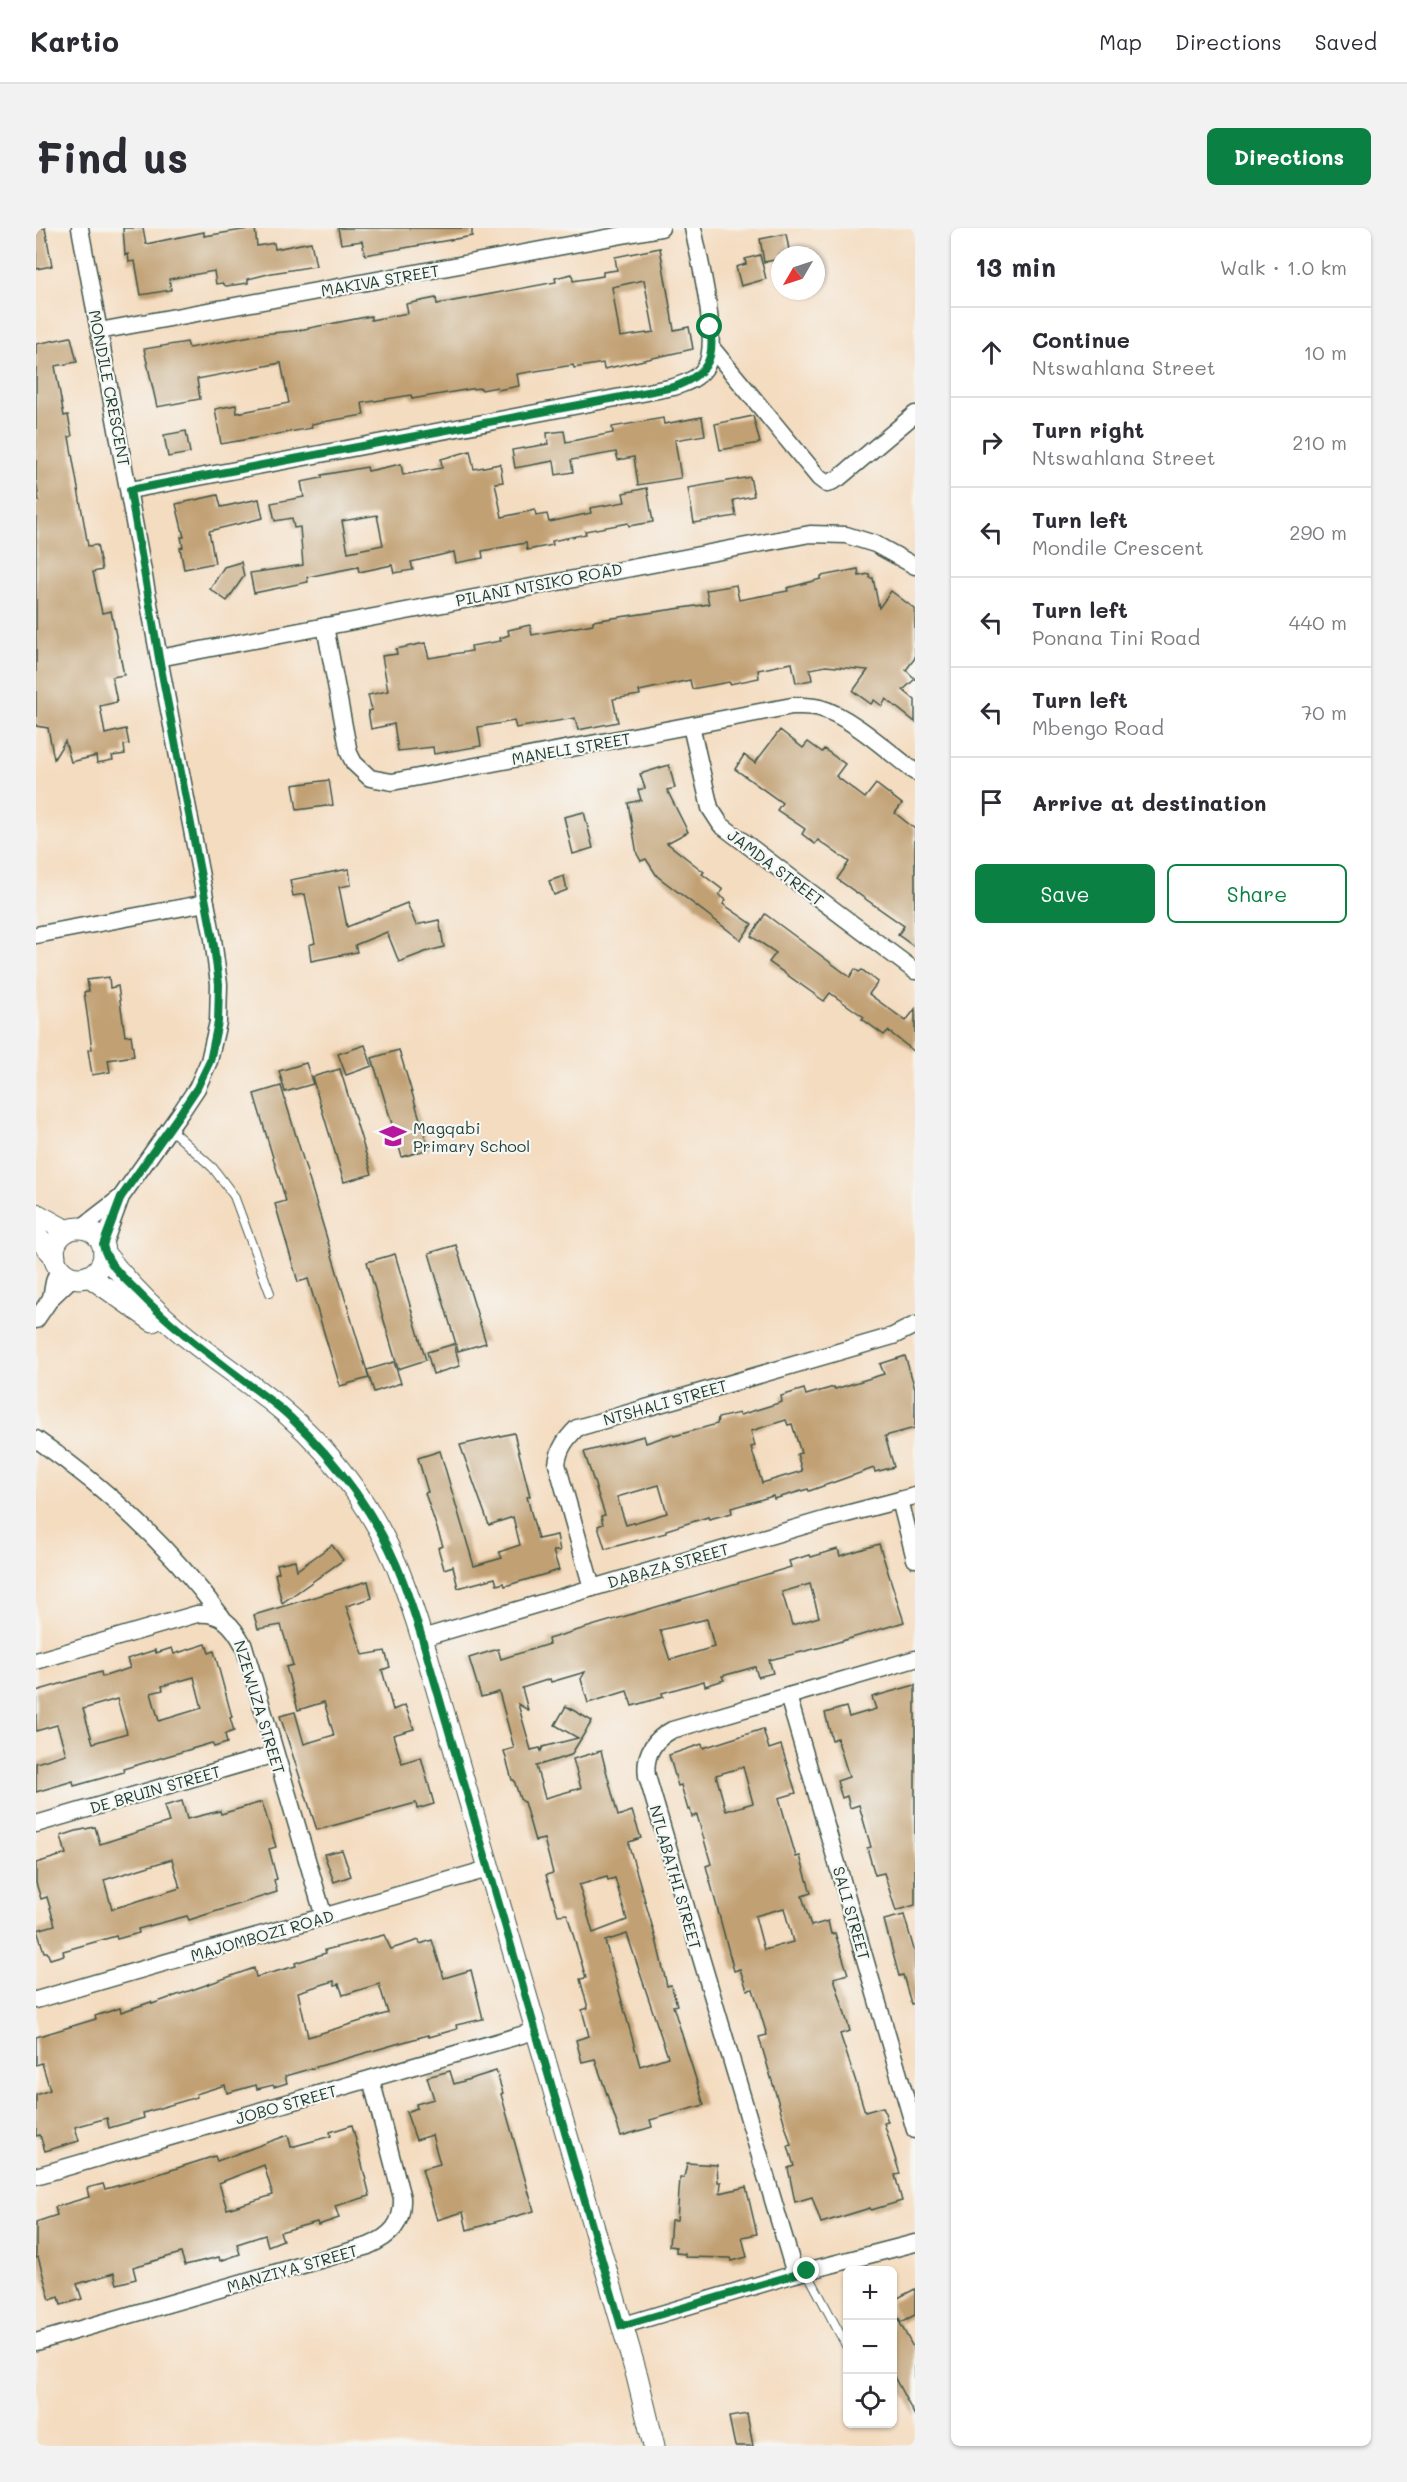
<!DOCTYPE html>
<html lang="en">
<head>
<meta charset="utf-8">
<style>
	body { margin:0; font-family:Mali,sans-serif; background:#f2f2f3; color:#2b2b33 }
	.controls { position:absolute; right:18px; bottom:18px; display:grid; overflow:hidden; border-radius:9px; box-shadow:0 2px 4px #0004 }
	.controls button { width:54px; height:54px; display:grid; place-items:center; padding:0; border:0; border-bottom:2px solid #e1e1e2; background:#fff; color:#2b2b33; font:30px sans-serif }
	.compass { position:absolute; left:735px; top:18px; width:54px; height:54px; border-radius:50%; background:#fff; box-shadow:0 2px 4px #0004; rotate:231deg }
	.stop { position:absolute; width:18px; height:18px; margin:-14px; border:4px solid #0b8043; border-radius:50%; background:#fff }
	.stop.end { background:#0b8043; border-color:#fff; box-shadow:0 2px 6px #0008 }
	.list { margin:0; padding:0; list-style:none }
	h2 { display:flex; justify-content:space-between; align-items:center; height:78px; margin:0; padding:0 24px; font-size:26px }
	h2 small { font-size:20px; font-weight:400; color:#7c7c81 }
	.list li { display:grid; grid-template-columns:39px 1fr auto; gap:18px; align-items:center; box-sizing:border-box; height:90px; padding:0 24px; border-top:2px solid #e1e1e2 }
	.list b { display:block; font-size:22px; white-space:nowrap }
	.list p { margin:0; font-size:20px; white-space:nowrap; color:#7c7c81 }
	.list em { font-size:20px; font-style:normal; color:#7c7c81 }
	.actions { display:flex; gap:12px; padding:18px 24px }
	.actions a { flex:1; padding:14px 0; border:2px solid #0b8043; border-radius:9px; text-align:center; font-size:21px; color:#0b8043 }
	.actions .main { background:#0b8043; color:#fff }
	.icon { flex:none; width:33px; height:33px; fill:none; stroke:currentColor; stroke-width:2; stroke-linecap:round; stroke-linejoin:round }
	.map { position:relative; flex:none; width:879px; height:2218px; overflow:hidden; border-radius:9px }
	header { display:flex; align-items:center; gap:36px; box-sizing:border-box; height:84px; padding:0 30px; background:#fff; border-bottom:2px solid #e1e1e2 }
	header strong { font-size:28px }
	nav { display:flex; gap:33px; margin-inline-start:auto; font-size:21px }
	.intro { display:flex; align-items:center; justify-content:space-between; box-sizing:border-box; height:144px; padding:0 36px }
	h1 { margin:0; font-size:42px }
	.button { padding:15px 27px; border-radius:9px; background:#0b8043; color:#fff; font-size:21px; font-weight:700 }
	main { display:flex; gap:36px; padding:0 36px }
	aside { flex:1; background:#fff; border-radius:9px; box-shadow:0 2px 4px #0004 }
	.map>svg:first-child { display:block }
	.building { fill:#c1a073; fill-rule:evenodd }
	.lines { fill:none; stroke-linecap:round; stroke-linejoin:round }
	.service-casing { stroke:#3f5549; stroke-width:10 }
	.minor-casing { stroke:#3f5549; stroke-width:19 }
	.tertiary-casing { stroke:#3f5549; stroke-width:23 }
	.service { stroke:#fff; stroke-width:8 }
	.minor { stroke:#fff; stroke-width:16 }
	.tertiary { stroke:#fff; stroke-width:21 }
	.route { stroke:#0b8043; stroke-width:8 }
	.labels { text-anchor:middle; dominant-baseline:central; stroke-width:4.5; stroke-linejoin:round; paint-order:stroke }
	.street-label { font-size:16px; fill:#1f3d34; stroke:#f6f6f2 }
	.poi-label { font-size:16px; fill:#1f3d34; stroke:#f6f6f2; text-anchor:start }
</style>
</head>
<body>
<header>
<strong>Kartio</strong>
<nav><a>Map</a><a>Directions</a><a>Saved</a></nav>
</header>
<div class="intro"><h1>Find us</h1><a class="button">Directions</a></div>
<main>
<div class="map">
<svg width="879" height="2218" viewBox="0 0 879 2218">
	<rect width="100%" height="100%" fill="#f6f6f2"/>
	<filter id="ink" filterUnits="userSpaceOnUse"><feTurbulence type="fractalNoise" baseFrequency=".0167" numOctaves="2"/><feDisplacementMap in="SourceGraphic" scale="12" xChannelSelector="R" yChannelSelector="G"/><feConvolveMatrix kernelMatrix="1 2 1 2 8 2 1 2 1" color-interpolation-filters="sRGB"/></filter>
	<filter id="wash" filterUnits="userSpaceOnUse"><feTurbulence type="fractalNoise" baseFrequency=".008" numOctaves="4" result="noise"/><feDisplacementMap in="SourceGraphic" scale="24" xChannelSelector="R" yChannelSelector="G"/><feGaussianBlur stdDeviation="1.35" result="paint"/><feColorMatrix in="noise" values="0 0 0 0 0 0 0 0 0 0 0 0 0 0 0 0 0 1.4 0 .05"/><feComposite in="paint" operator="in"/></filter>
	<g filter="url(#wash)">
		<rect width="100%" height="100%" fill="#f4dcc0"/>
		<g id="blocks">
			<!-- building -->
			<g class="building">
				<path d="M0,0H9L16,38L0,41Z"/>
				<path d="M87,0H107L110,16L168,4V8L219,0L221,18L238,15L239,21L275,14L280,38L236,45L212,51V55L190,58L186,55L180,56L178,43L133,51L135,62L105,67L99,33L93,34L92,26L89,27Z"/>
				<path d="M302,0H436V8L329,27L326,13L305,16Z"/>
				<path d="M750,6L754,27H744V31L728,34L724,11Z"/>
				<path d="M624,20L638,102L653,99L657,121L568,141L567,135L538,140L537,137L481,146L483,158L462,162L461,159L446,162L445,160L435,161L376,171L375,167L326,175L328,187L275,196L276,200L185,216L179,181L200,177L201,185L253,175L245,135L161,151L164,171L121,179L108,121L151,114L153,120L225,106L258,103L335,88V92L372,85L370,76L400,70L401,76L520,54L519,50L536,46L537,53L567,48V44L581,42L579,29ZM608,52L618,104L584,109L576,59Z"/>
				<path d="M724,27L730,51L705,58L700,39L710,36L709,31Z"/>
				<path d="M35,109L41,134L19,138L28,188L32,187L36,208L33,209L52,318L61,317L66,342L57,344L66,385L75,383L88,447L76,449L81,474L64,478L69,506L90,501L93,516L88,517L89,526L76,528L77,532L61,535L60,528L35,534L29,513L18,531L12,500L0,498V273H3L0,251V116Z"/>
				<path d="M717,188L724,215L684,222L679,196Z"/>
				<path d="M666,189L669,207L639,212L645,250L602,257L598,229L582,232L580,224L535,232L537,244L520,247L518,233L479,240L476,222L512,216L511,205L528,203L530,214L577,205L576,199L627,190L628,196Z"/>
				<path d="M150,203L154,225L132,229L128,207Z"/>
				<path d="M434,223L438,241L464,236L467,254L459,255L466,289L499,282L500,288L511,286L513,294L555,285L554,280L589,274L587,265L611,260L617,294L593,298L592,295L549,303L550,306L516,313L517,317L491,322L490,315L446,323L447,330L420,335L418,324L375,334L377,342L358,345L356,337L323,344L322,339L271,349L272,354L218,365L214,345L267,337L264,299L258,300L256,290L239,293L235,275L268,269L265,254L286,250V247L331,239L332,243L365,236L367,247L406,240L405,231ZM341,287L347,317L312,324L306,293Z"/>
				<path d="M714,249L718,268L697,272L700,288L658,295L652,260Z"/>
				<path d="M182,267L185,279L223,271L227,290L173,303L179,335L148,341L144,320L147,319L145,309H148L140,276Z"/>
				<path d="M205,334L208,348L191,373L174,361L188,339Z"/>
				<path d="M822,341L823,348L833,346L834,350H837L843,380L855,363L879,381V430L870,442L879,451L867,462L879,472V494L850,471L846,478L838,472L835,476L817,463L832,442L790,438L774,441L776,452L760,455L756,435L722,442L723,450L694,456L693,454L656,461L654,452L603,463L604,467L577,471L582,494L542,502L539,490L480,500L478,493L442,499L445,518L398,526L397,519L362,523L358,496L335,501L332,483L336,482L332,467L352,463L346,428L361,426L360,421L389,415L393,430L436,423L435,418L465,413L464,410L473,407L472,402L494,397L496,407L557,396V393L673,376L670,362L700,357L703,372L752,363L751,360L785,351V348Z"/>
				<path d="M744,502L767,520L772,514L786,524L788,521L809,536L800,548L829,570L840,556L866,576L859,585L879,601V719L862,707L868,698L801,651L813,634L782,612L779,616L766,606L769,601L741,582L746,575L699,541L708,527L719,535Z"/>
				<path d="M633,537L639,560L631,562L652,604L631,615L668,644L666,646L687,662L683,667L690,672L687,676L716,696L705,712L621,648L610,631L605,633L601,626L592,575L605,572L602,562L609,560L604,546Z"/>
				<path d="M293,552L297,577L261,582L257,557Z"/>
				<path d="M548,584L557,620L537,626L528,589Z"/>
				<path d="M313,641L315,657L303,659L311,699L371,675L380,697L403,692L408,719L389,724L363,734L351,704L319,717L321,724L275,733L273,717L279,715L269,666L257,668L254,652Z"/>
				<path d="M528,648L531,662L518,667L513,653Z"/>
				<path d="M729,686L814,749L819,741L823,744L826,742L842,754L833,766L870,793L879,781V824L852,803L848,807L826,791L828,789L794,765L788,773L733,734L740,725L715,708Z"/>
				<path d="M73,749L74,760L82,758L89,808L95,807L98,828L72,832L74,844L56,847L52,822L56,821L48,764L53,763L51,752Z"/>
				<path d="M329,817L336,838L310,847L302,826Z"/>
				<path d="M363,822L393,921L366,929L336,830Z"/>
				<path d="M270,835L277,856L249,864L243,843Z"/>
				<path d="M304,841L336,946L308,954L276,849Z"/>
				<path d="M245,858L333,1150L304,1158L272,1051L262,1054L239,976L250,973L218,866Z"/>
				<path d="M420,1017L450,1115L422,1123L393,1025Z"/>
				<path d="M359,1026L390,1132L362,1141L331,1034Z"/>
				<path d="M418,1116L424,1138L397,1146L391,1124Z"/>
				<path d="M869,1128L879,1160V1200L849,1208L858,1239L839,1244L838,1240L773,1263L772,1261L738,1271L737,1268L695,1280L696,1285L673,1291L672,1289L630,1302V1305L569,1321L562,1298L567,1296L565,1288L569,1287L548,1224L608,1208L610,1215L637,1206L638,1208L681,1196L682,1190L703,1185L704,1187L746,1174L745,1168L768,1161L770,1167L798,1159L799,1161L848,1146L844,1136ZM750,1192L752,1197L756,1196L765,1225L761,1226L766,1243L726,1255L715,1219L719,1218L715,1203ZM623,1257L631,1285L590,1297L581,1269Z"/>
				<path d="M358,1134L365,1155L338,1164L331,1142Z"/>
				<path d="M478,1205L494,1268L491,1269L502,1311L521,1307L524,1323H517L523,1342L469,1358L468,1355L461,1357L459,1350L422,1360L417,1338L408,1341L402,1320L407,1318L389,1265L392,1264L382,1230L404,1223L438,1338L466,1330L463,1324L484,1317L477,1289L453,1297L424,1217Z"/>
				<path d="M843,1316L868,1394L786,1419L733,1432L737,1445L722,1449L719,1439L686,1448L688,1452L669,1458L668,1453L626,1465L627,1469L596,1478L591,1463L552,1475L545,1451L549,1444L515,1454L514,1451L486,1460L492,1482L482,1476L495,1522L504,1520L505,1523L507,1519L542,1510L519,1497L530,1478L556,1493L535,1527L500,1538L509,1570L545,1560L537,1531L565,1523L582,1588L596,1583L605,1610L593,1614V1618L620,1711L631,1758L635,1757L641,1777L637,1778L668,1877L614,1892L616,1899L585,1908L559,1831L546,1834L540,1812L553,1808L546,1782L552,1780L544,1751L550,1750L531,1686L522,1687L510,1647L517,1645L508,1611L499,1613L488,1574L484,1571L478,1552H476L468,1523L478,1520L463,1464L445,1469L433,1430L462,1421L465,1431L513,1416L512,1411L755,1339L753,1333L774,1327L775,1329L802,1321L804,1328ZM774,1356L783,1389L756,1397L746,1364ZM671,1391L678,1419L634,1432L624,1402ZM571,1649L572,1652L579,1650L591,1692L557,1705L543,1657ZM591,1706L632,1829L604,1838L569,1713Z"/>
				<path d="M296,1317L307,1332L246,1375L239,1346L243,1344L241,1336L259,1332L261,1342Z"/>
				<path d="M332,1353L336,1370L310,1378L327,1427L349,1423L354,1439L346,1442L357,1482L369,1477L378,1501L357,1507L366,1535L385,1529L398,1576L381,1581L380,1575L281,1602L244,1488L259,1484L268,1516L298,1507L288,1474L262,1482L250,1439L257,1437L245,1397L222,1401L218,1387Z"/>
				<path d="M170,1416L173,1425L178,1423L196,1489L194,1490L198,1503L189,1506L191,1515L178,1519L176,1515L87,1541L88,1544L38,1558L37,1553L0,1564V1535L30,1526L21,1497L0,1503V1463L65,1444L66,1449L94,1440L91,1431L119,1422L120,1425L136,1420L138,1426ZM158,1449L166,1480L123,1493L115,1465L127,1462L126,1458ZM81,1471L91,1505L57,1515L47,1481Z"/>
				<path d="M879,1457V1677L860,1683L848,1645L839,1647L831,1620L835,1619L823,1577L814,1580L811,1568L806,1570L801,1553L813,1549L801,1510L796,1512L789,1485L810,1479L813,1489L840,1481L836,1469Z"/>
				<path d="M727,1501L733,1521L745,1517L760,1565L743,1570L760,1629L764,1628L775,1665L766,1668L775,1698L792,1693L795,1706L799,1705L812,1746L798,1750L814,1803L804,1806L819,1851L829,1884L847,1879L852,1894L848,1895L864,1946L859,1947L866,1973L835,1982L834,1980L785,1995L776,1969L759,1974L752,1940L758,1938L752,1918L755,1917L723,1809L731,1807L717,1761L711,1762L704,1741L698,1743L670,1638L675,1636L661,1587L656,1589L654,1581L652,1582L645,1557L642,1558L633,1527L666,1516L667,1520ZM707,1539L717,1575L690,1583L680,1547ZM748,1680L757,1714L728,1722L719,1688Z"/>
				<path d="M146,1573L151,1591L184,1583L185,1586L226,1574L240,1619L233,1621L241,1651L238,1652L241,1664L153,1692L151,1688L102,1701L103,1705L81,1711L80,1708L27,1723L28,1727L14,1731L11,1724H8L1,1702L19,1697L11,1669L5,1671L0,1655V1635L30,1626L25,1608L40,1603L59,1599L64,1616L133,1594L128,1578ZM136,1631L144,1660L76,1681L68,1652Z"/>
				<path d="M306,1622L315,1648L298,1654L288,1626Z"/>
				<path d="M868,1687L879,1725V1775L875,1776L867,1747L863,1748L848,1692Z"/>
				<path d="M348,1707L355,1721L383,1712L384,1716L396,1712L408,1750L435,1742L447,1791L420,1797L421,1801L393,1809L392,1807L249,1848L251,1855L238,1859L237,1857L221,1861L220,1857L191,1865L189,1857L160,1866L161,1869L107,1885L108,1890L73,1900L71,1890L39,1899L43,1913L9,1923L4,1907L0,1908V1867L14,1862L6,1835L0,1837V1809L60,1791L59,1788L84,1780L85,1784L115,1774L116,1776L218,1740L220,1749L260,1738L259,1735L290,1725L289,1722ZM298,1753L299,1757L303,1756L307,1767L343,1756L352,1785L272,1809L262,1764Z"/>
				<path d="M414,1843L418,1856L460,1843L467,1865L465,1866L498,1983L431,2002L427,1984L401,1992L386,1941L404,1936L396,1907L380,1912L370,1884L381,1880L380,1876L398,1871L391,1849Z"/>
				<path d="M316,1897L334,1968L299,1978L303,1990L282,1997L281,1994L244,2004L247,2012L232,2018L229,2007L201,2016L204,2026L184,2033L183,2029L149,2037L145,2025L97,2039L100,2051L81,2056L78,2045L41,2056L46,2071L25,2077L23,2069L14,2072L2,2029L0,2030V1994L21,1987L19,1979L53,1969L51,1960L67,1956L69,1961L107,1951L179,1928L181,1933L252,1907L255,1919L295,1908L294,1904ZM228,1937L237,1967L191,1981L183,1955Z"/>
				<path d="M651,1935L681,1937L682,1954H685L684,1965L710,1959L721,2006L706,2009L711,2029L696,2033L695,2030L649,2029V2026L640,2025V2019L633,2018L635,1992H641L644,1950H648Z"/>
				<path d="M879,2061V2087L865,2094L856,2078V2073Z"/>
				<path d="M856,2080L879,2123V2188L856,2145Z"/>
				<path d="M711,2186L717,2218H699L693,2189Z"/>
			</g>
		</g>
	</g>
	<g filter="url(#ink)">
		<use href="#blocks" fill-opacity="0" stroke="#3f5549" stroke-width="1.5"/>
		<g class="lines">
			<!-- service casing -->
			<g class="service-casing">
				<g id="service">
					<path d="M134,901L177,940L198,968L234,1065"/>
					<path d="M771,2044L812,2121"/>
				</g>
			</g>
			<!-- minor casing -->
			<g class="minor-casing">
				<g id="minor">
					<path d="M44,0L123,430L177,711L183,756L182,794L173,833L161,860L145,884L85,969L67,1018"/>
					<path d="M63,103L625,0"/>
					<path d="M675,119L783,250L791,256L803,250L879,186"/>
					<path d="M94,262L638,159C649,155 662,151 669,140C685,116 663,30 657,0"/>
					<path d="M289,398L313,525L318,535L334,550L356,554L756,478C765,478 775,477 784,480C814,488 854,525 879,544"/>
					<path d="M123,430L774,306L810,307L839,316L879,338"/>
					<path d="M655,498L674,580L685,597L879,743"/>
					<path d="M0,707L170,675"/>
					<path d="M45,1000L84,970"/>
					<path d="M15,1070L18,1054L23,1040"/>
					<path d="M0,1092L15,1070L37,1049"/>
					<path d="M0,1211C72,1261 134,1319 186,1389"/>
					<path d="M864,1272L879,1331"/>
					<path d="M556,1360L521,1236C523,1220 530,1211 541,1200L857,1108L879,1097"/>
					<path d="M386,1410L791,1291L879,1268"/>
					<path d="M0,1433L161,1386C186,1384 197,1397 208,1418L288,1689"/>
					<path d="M752,1468L879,1902"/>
					<path d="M0,1596L239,1526"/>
					<path d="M0,1772L452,1641"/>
					<path d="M0,1948L499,1803"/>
					<path d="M759,2046L611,1548C608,1527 617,1512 636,1502L879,1431"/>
					<path d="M585,2098L759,2046L879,2015"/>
					<path d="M0,2114L332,2018C355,2008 367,1996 366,1970L335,1851"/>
				</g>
			</g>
			<!-- tertiary casing -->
			<g class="tertiary-casing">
				<g id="tertiary">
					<path d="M0,986L31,1003"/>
					<circle cx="43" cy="1025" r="25"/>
					<path d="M0,1008L19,1028"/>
					<path d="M68,1025C90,1053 114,1078 141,1101C176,1131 217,1156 252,1187C302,1230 345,1293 367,1354C374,1372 380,1391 386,1410L601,2148L618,2218"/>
					<path d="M53,1048L117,1093"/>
				</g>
			</g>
			<!-- service -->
			<use href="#service" class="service"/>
			<!-- minor -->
			<use href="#minor" class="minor"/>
			<!-- tertiary -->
			<use href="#tertiary" class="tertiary"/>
		</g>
	</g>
	<g class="lines" filter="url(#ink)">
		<!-- route -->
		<path class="route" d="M674,99C680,134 669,147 638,159L94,262L123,430L177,711L183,756L182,794L174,833L161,860L145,884L85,969L67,1017C71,1036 89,1051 102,1064C135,1098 173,1126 211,1155C225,1166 241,1176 254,1189C302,1234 344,1291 367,1353C374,1372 380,1391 386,1410L585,2098L771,2043"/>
	</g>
	<!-- icons -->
	<defs>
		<g id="school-bare" transform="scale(2.07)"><path d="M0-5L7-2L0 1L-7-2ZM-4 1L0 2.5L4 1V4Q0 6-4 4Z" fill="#b5179e" stroke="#f6f6f2" stroke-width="2.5" paint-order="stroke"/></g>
	</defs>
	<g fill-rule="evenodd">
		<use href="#school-bare" x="357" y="908"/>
	</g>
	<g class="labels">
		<!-- street labels -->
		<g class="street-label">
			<text transform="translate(344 52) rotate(-10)">MAKIVA STREET</text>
			<text transform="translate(74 160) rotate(79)">MONDILE CRESCENT</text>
			<text transform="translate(503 356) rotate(-11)">PILANI NTSIKO ROAD</text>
			<text transform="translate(535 520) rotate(-10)">MANELI STREET</text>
			<text transform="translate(740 639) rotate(37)">JAMDA STREET</text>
			<text transform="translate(629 1174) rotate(-16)">NTSHALI STREET</text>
			<text transform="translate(632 1337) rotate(-16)">DABAZA STREET</text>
			<text transform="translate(224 1479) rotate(73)">NZEWUZA STREET</text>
			<text transform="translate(119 1561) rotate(-16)">DE BRUIN STREET</text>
			<text transform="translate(640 1649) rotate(74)">NTLABATHI STREET</text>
			<text transform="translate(816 1685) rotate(74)">SALI STREET</text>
			<text transform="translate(226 1707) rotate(-16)">MAJOMBOZI ROAD</text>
			<text transform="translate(250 1876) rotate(-16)">JOBO STREET</text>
			<text transform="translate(256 2040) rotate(-16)">MANZIYA STREET</text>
		</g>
		<!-- poi labels -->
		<g class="poi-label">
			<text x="377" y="899">Magqabi<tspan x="377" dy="18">Primary School</tspan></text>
		</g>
	</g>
</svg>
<div class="controls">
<button>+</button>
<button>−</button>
<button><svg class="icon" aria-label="locate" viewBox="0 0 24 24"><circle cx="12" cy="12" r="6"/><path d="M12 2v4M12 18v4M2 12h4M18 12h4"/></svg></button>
</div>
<svg class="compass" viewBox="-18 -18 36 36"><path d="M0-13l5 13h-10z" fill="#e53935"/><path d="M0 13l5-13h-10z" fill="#7c7c81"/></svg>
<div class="stop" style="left:674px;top:99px"></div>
<div class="stop end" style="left:771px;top:2043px"></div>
</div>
<aside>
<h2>13 min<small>Walk · 1.0 km</small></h2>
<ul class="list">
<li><svg class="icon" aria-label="ahead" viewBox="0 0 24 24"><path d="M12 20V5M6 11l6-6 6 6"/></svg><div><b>Continue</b><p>Ntswahlana Street</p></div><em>10 m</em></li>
<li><svg class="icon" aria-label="right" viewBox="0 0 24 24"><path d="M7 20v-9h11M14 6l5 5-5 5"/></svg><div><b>Turn right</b><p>Ntswahlana Street</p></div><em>210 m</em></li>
<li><svg class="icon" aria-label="left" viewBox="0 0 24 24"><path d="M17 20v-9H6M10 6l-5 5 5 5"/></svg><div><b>Turn left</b><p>Mondile Crescent</p></div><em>290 m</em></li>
<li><svg class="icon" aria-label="left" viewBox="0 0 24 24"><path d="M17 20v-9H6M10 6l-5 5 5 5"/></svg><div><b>Turn left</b><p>Ponana Tini Road</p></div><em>440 m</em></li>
<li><svg class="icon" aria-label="left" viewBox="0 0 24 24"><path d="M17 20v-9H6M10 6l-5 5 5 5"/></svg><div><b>Turn left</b><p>Mbengo Road</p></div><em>70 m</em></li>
<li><svg class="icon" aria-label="arrive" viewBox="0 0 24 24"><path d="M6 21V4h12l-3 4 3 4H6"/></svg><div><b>Arrive at destination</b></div></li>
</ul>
<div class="actions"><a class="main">Save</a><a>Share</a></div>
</aside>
</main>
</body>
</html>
